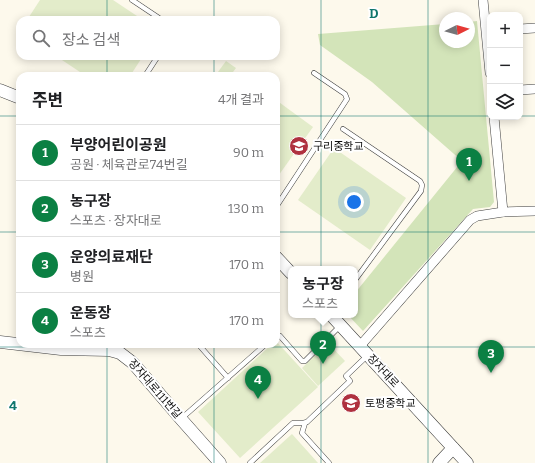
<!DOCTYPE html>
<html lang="ko">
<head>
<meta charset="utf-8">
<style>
	body { margin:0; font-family:Bitter,"Noto Sans KR",serif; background:#f2f2f2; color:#202124 }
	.controls { position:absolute; right:12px; top:12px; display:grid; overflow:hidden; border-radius:8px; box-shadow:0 2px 10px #0003 }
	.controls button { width:36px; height:36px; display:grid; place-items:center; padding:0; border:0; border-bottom:1px solid #e0e0e0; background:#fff; color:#202124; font:20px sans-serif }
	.compass { position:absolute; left:439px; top:12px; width:36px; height:36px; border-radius:50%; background:#fff; box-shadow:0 2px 10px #0003; rotate:85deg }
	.you { position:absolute; left:354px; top:202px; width:14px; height:14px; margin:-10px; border:3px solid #fff; border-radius:50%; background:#1a73e8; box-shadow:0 0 0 6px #1a73e833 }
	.badge { display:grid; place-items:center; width:26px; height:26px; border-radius:50%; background:#0b8043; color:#fff; font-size:13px; font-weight:700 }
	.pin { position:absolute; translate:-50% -33px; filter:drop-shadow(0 1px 2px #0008) }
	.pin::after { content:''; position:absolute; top:21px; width:14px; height:12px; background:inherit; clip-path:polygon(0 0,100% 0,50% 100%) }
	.popup { position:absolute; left:288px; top:266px; width:70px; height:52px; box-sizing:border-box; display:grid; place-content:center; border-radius:8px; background:#fff; filter:drop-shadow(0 1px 3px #0005); font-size:13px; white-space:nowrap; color:#757577 }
	.popup b { font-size:15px; color:#202124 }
	.popup::after { content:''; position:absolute; left:50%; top:100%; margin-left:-8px; border:8px solid transparent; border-top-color:#fff }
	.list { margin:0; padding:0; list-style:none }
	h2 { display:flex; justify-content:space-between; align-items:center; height:52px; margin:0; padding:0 16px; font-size:17px }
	h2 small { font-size:13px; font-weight:400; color:#757577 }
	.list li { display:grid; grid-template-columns:26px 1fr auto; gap:12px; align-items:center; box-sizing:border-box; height:56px; padding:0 16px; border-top:1px solid #e0e0e0 }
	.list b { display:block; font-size:15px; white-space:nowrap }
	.list p { margin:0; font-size:13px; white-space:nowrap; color:#757577 }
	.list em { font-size:13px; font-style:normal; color:#757577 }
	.icon { flex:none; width:22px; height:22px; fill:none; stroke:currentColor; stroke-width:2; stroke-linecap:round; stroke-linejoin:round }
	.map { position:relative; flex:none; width:535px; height:463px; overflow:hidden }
	.search { position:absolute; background:#fff; box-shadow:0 2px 10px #0003; left:16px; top:16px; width:264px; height:44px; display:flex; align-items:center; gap:10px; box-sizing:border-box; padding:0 14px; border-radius:12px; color:#757577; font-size:15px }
	.panel { position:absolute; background:#fff; box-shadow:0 2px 10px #0003; left:16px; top:72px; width:264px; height:276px; border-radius:12px }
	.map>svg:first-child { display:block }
	.green { fill:#d3e4b9 }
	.pitch { fill:#e3ecca }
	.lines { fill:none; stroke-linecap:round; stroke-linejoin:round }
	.service-casing { stroke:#3f3f3f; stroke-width:5.5 }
	.minor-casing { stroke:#3f3f3f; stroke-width:10 }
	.tertiary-casing { stroke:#3f3f3f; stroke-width:13 }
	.service { stroke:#fff; stroke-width:4.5 }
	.minor { stroke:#fff; stroke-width:9 }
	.tertiary { stroke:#fff; stroke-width:12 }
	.grid { fill:none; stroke:#0f766e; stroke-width:1; stroke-opacity:0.55 }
	.labels { text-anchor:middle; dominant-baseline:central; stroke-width:4; stroke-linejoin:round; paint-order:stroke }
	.poi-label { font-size:11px; fill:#0c0c0c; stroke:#fff; text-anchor:start }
	.street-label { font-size:11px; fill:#0c0c0c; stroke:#fff }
	.grid-label { font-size:13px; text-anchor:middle; font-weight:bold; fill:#0f766e; stroke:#fff; stroke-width:4; stroke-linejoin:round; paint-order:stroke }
</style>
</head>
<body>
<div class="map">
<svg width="535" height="463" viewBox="0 0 535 463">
	<rect width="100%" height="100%" fill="#fdf9ec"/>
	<!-- green -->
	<path class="green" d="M477,21L494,202L490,207L473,209L363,331L348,315H355V293L462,161L372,82L320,45L318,34L445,24V42H469V22Z"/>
	<!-- pitch -->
	<g class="pitch">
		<path d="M40,0H113L143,20H27Z"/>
		<path d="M56,56H143L130,76H86Z"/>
		<path d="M226,61L236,68L230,76H215Z"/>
		<path d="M276,100L313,127L276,179Z"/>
		<path d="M334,148L406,198L370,250L298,200Z"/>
		<path d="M276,341L318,387L240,458L198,412L272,344H276Z"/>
		<path d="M328,343L345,361L318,386L302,368Z"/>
		<path d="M292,434L318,463H260Z"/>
	</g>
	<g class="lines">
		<!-- service casing -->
		<g class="service-casing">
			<g id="service">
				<path d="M132,0L162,20"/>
				<path d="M145,76L158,56"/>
				<path d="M343,129L420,181L422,185L421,191L355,280"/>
				<path d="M276,207L347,99L345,94L314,73"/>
				<path d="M276,335L280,336L302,361H305L340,326"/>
				<path d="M198,344L228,378"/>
				<path d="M182,418L266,344"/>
				<path d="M305,423L302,433L329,463"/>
				<path d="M250,463L293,423H303L307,422L350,381L346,376L367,356"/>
			</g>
		</g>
		<!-- minor casing -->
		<g class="minor-casing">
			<g id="minor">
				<path d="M483,0L490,73"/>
				<path d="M520,29L535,28"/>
				<path d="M520,90L535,89"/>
				<path d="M494,117L503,212L535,211"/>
				<path d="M360,346L470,220L477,216L503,212"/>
			</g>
		</g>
		<!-- tertiary casing -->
		<g class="tertiary-casing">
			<g id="tertiary">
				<path d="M0,90L20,98"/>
				<path d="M276,257L291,273"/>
				<path d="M331,315L467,463"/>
				<path d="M0,342L61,349L109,350L120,353L133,363L181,419L220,463"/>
				<path d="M439,463L453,448"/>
			</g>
		</g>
		<!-- service -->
		<use href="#service" class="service"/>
		<!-- minor -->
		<use href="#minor" class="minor"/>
		<!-- tertiary -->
		<use href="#tertiary" class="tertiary"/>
	</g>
	<!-- grid -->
	<path class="grid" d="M107,0V20M214,0V20M321,0V463M428,0V463M107,56V76M214,56V76M0,116H20M276,116H490M520,116H535M0,232H20M276,232H535M107,344V463M214,344V463M0,347H535"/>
	<!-- icons -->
	<defs>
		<g id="school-disc" transform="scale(1)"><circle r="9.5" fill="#af313f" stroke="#fff"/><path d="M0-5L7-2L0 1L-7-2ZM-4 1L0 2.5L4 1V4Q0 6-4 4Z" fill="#fff"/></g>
	</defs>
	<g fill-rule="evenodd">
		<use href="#school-disc" x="299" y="146"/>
		<use href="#school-disc" x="351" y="403"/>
	</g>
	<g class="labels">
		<!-- poi labels -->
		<g class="poi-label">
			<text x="313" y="146">구리중학교</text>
			<text x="365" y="403">토평중학교</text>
		</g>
		<!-- street labels -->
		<g class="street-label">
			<text transform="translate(383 371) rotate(47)">장자대로</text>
			<text transform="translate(155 389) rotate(49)">장자대로111번길</text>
		</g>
	</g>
	<g class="grid-label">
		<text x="374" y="18">D</text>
		<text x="13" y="410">4</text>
	</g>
</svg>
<div class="controls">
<button>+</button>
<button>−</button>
<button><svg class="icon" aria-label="layers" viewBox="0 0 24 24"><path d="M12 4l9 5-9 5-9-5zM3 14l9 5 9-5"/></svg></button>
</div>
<svg class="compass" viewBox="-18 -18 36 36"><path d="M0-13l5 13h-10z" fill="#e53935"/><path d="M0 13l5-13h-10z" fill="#757577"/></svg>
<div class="you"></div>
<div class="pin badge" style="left:469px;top:181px">1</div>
<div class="pin badge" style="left:323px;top:364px">2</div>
<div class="popup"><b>농구장</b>스포츠</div>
<div class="pin badge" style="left:491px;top:373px">3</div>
<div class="pin badge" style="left:258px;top:399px">4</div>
<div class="search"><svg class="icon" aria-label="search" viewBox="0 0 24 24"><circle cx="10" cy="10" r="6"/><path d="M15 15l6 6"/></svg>장소 검색</div>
<section class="panel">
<h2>주변<small>4개 결과</small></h2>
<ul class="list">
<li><span class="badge">1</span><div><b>부양어린이공원</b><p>공원 · 체육관로74번길</p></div><em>90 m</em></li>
<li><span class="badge">2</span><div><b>농구장</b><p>스포츠 · 장자대로</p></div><em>130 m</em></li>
<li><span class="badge">3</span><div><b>운양의료재단</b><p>병원</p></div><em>170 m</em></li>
<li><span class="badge">4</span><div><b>운동장</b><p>스포츠</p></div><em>170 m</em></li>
</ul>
</section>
</div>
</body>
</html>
